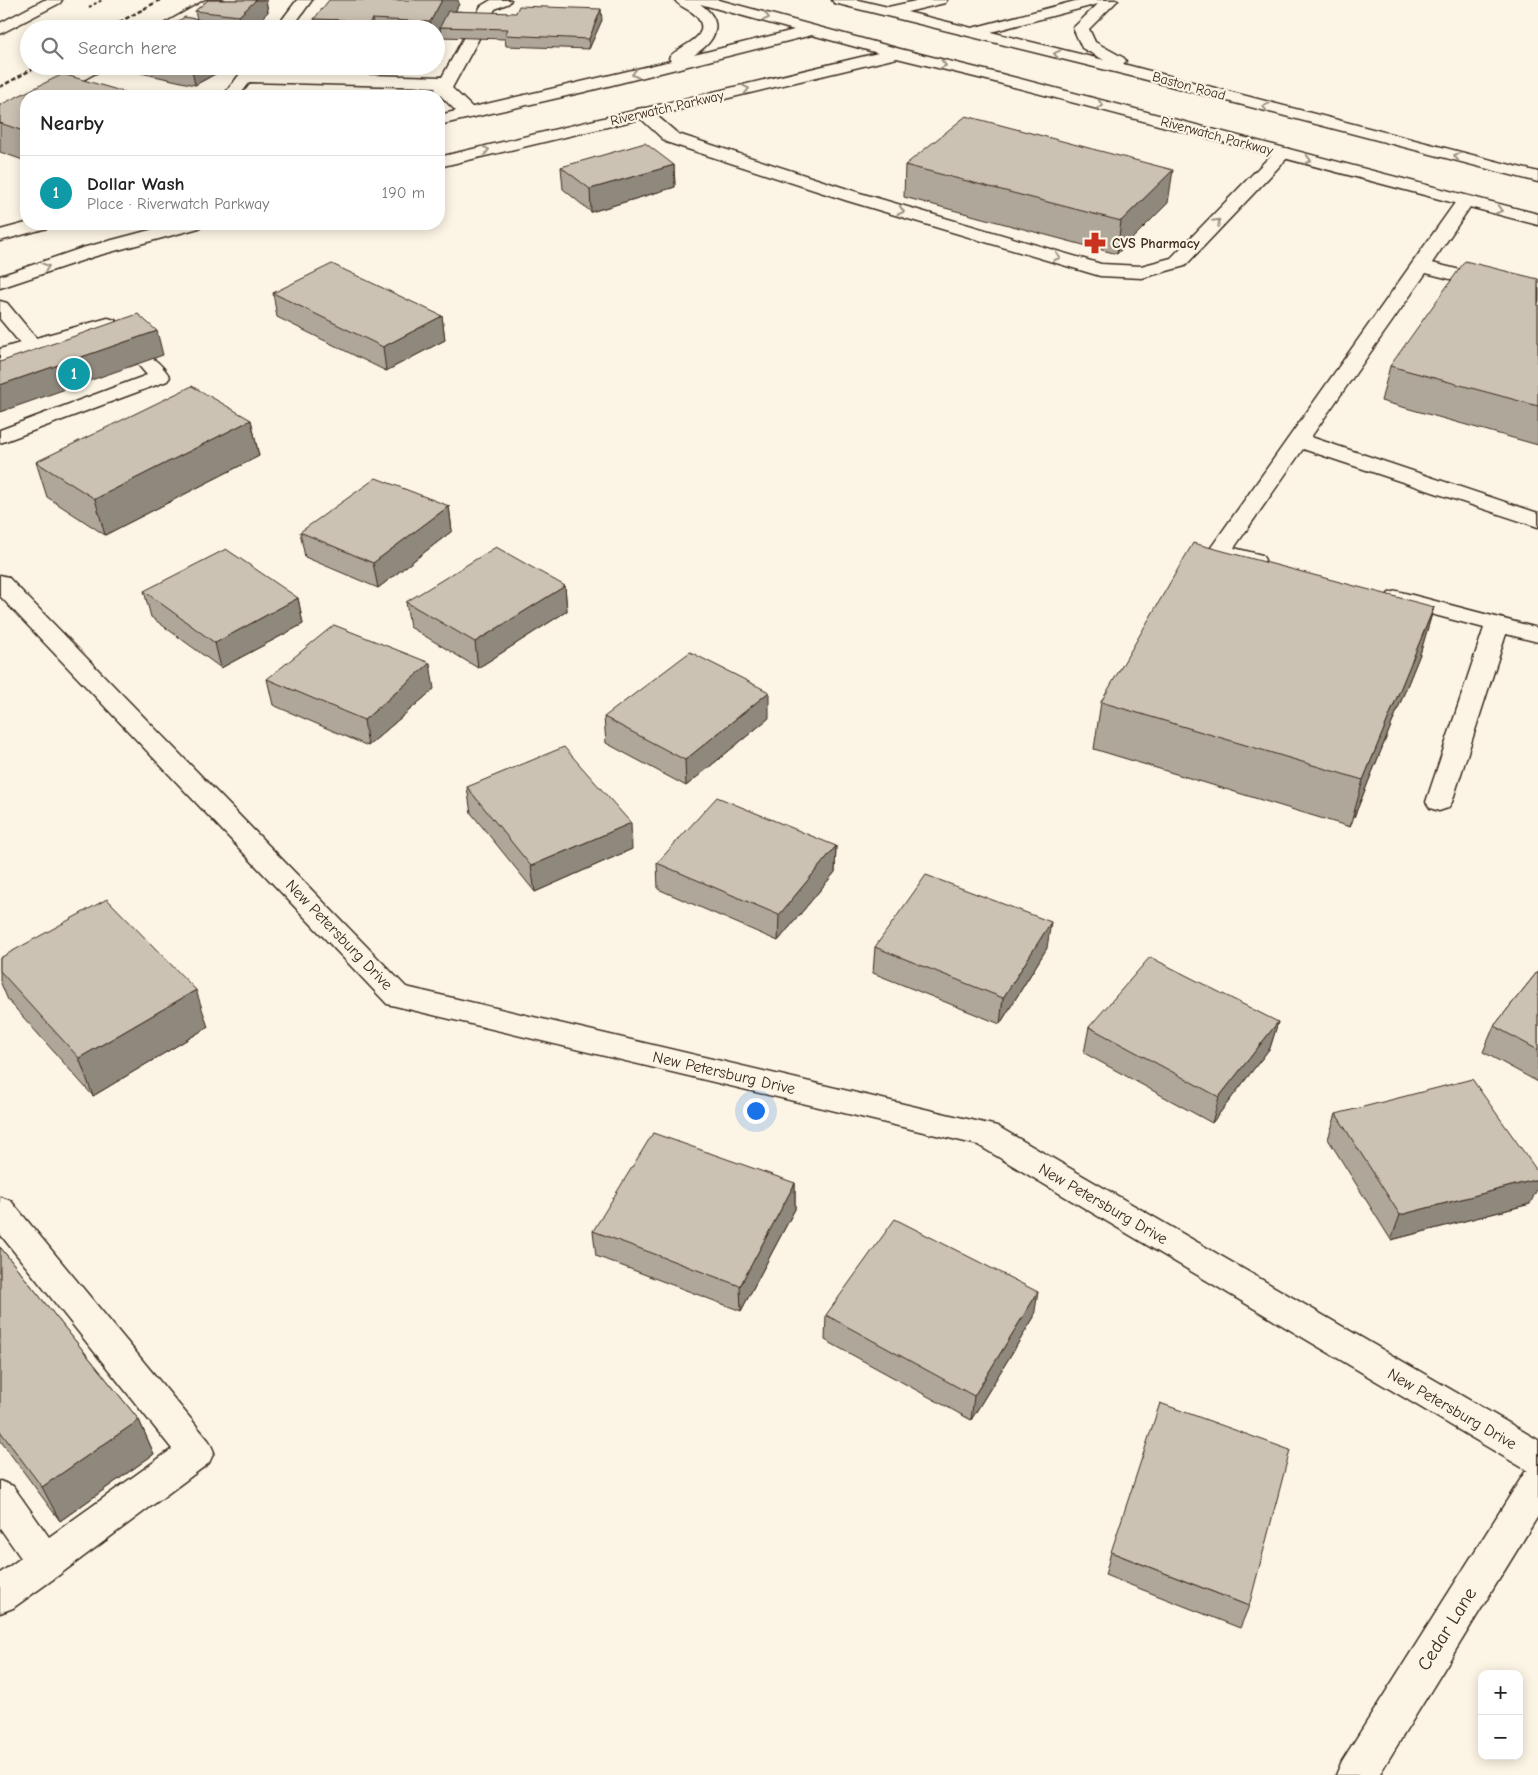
<!DOCTYPE html>
<html lang="en">
<head>
<meta charset="utf-8">
<style>
	body { margin:0; font-family:"Comic Neue",sans-serif; background:#f6f6f6; color:#222 }
	.controls { position:absolute; right:15px; bottom:15px; display:grid; overflow:hidden; border-radius:10px; box-shadow:0 2px 12px #0003 }
	.controls button { width:45px; height:45px; display:grid; place-items:center; padding:0; border:0; border-bottom:1px solid #e0e0e0; background:#fff; color:#222; font:25px sans-serif }
	.you { position:absolute; left:755px; top:1110px; width:18px; height:18px; margin:-12px; border:4px solid #fff; border-radius:50%; background:#1a73e8; box-shadow:0 0 0 8px #1a73e833 }
	.badge { display:grid; place-items:center; width:32px; height:32px; border-radius:50%; background:#c8321e; color:#fff; font-size:16px; font-weight:700 }
	.pin { position:absolute; translate:-50% -50%; border:2px solid #fff; box-shadow:0 1px 5px #0006 }
	.list { margin:0; padding:0; list-style:none }
	h2 { display:flex; justify-content:space-between; align-items:center; height:65px; margin:0; padding:0 20px; font-size:21px }
	h2 small { font-size:16px; font-weight:400; color:#767676 }
	.list li { display:grid; grid-template-columns:32px 1fr auto; gap:15px; align-items:center; box-sizing:border-box; height:75px; padding:0 20px; border-top:1px solid #e0e0e0 }
	.list b { display:block; font-size:19px; white-space:nowrap }
	.list p { margin:0; font-size:16px; white-space:nowrap; color:#767676 }
	.list em { font-size:16px; font-style:normal; color:#767676 }
	.icon { flex:none; width:28px; height:28px; fill:none; stroke:currentColor; stroke-width:2; stroke-linecap:round; stroke-linejoin:round }
	.map { position:relative; flex:none; width:1538px; height:1775px; overflow:hidden }
	.search { position:absolute; background:#fff; box-shadow:0 2px 12px #0003; left:20px; top:20px; width:425px; height:55px; display:flex; align-items:center; gap:12px; box-sizing:border-box; padding:0 18px; border-radius:28px; color:#767676; font-size:19px }
	.panel { position:absolute; background:#fff; box-shadow:0 2px 12px #0003; left:20px; top:90px; width:425px; height:140px; border-radius:20px }
	.map>svg:first-child { display:block }
	.lines { fill:none; stroke-linecap:round; stroke-linejoin:round }
	.minor-casing { stroke:#3b2a1e; stroke-width:3 }
	.major-casing { stroke:#3b2a1e; stroke-width:3 }
	.path { stroke:#3b2a1e; stroke-width:2; stroke-dasharray:3 2.5; stroke-linecap:butt }
	.minor { fill:#fcf5e5; fill-rule:evenodd }
	.major { fill:#fcf5e5; fill-rule:evenodd }
	.rail { stroke:#3b2a1e; stroke-width:2.5; stroke-dasharray:4.5 2.5; stroke-linecap:butt }
	.wall { fill:#afa79a; stroke:#3b2a1e }
	.shaded-wall { fill:#8f887d; stroke:#3b2a1e }
	.building { fill:#ccc2b3; stroke:#3b2a1e }
	.oneway { stroke:#9c9082 }
	.labels { text-anchor:middle; dominant-baseline:central; stroke-width:4.5; stroke-linejoin:round; paint-order:stroke }
	.far-street-label { font-size:14px; fill:#3b2a1e; stroke:#fcf5e5 }
	.far-poi-label { font-size:14px; font-weight:bold; fill:#3b2a1e; stroke:#fcf5e5; text-anchor:start }
	.street-label { font-size:16px; fill:#3b2a1e; stroke:#fcf5e5 }
	.near-street-label { font-size:19px; fill:#3b2a1e; stroke:#fcf5e5 }
</style>
</head>
<body>
<div class="map">
<svg width="1538" height="1775" viewBox="0 0 1538 1775">
	<rect width="100%" height="100%" fill="#fcf5e5"/>
	<filter id="ink" filterUnits="userSpaceOnUse"><feTurbulence type="fractalNoise" baseFrequency=".02" numOctaves="2"/><feDisplacementMap in="SourceGraphic" scale="10" xChannelSelector="R" yChannelSelector="G"/><feConvolveMatrix kernelMatrix="1 2 1 2 8 2 1 2 1" color-interpolation-filters="sRGB"/></filter>
	<g filter="url(#ink)">
		<g class="lines">
			<!-- minor casing -->
			<g class="minor-casing">
				<g id="minor">
					<path d="M206,0H224L222,3L177,29H157L160,26Z"/>
					<path d="M297,0H312L291,29H275Z"/>
					<path d="M491,0H511L509,3L495,9L452,88L474,109L476,113L474,117H462L437,92L435,89L436,87L250,82L239,96H223L246,66H262L257,72L442,77L481,6Z"/>
					<path d="M85,66H105L103,69L54,96H34L36,93Z"/>
					<path d="M643,108L649,109L678,134L860,193L1101,264L1141,266L1171,258L1277,149L1283,148L1289,149L1292,153L1185,266L1142,278L1100,276L848,201L666,142L635,113L637,109Z"/>
					<path d="M1465,196L1471,197L1474,201L1432,263L1538,289V301L1426,273L1311,437L1538,513V527L1303,449L1234,548L1262,555L1265,560L1262,565L1254,567L1212,556L1209,551L1212,546L1459,197Z"/>
					<path d="M0,301L7,303L36,338L108,318L115,320L138,344L135,348C120,352 114,341 104,331L0,362V349L20,343L0,319Z"/>
					<path d="M145,355C156,358 164,368 170,377L167,381L0,443V430L147,375L135,361L138,357Z"/>
					<path d="M0,575L8,577L406,987L997,1126L1538,1440V1516L1379,1775H1336L1342,1761L1525,1472L1528,1471L978,1145L387,1004L0,596Z"/>
					<path d="M1397,591L1538,628V642L1506,634L1452,802L1448,808L1439,811L1430,808L1426,802L1484,628L1389,603L1385,598L1389,593Z"/>
					<path d="M0,1197L11,1201L209,1441L214,1452L209,1463L59,1575L13,1608L0,1613V1573L21,1558L0,1528V1481L13,1486L49,1537L172,1449L0,1234Z"/>
				</g>
			</g>
			<!-- major casing -->
			<g class="major-casing">
				<g id="major">
					<path d="M44,0H62L60,3L0,34V23Z"/>
					<path d="M675,0H719L900,49L1001,74L1538,214V225L991,81L897,58L439,167V157L878,53L812,35L584,92L439,125V115L671,61L669,58C677,46 714,38 697,17C691,9 680,8 675,0ZM700,4L794,30L694,55C716,41 726,22 700,4Z"/>
					<path d="M832,0H858L888,7L920,0H947L945,3L907,12L972,28L1079,0H1118L1089,29L1095,42L1124,58L1126,61L1123,64L1538,172V182L1147,80L834,3ZM1098,4L1073,28L1082,48L1104,60L991,32Z"/>
					<path d="M26,223L50,224L47,228L0,241V230Z"/>
					<path d="M173,224H202L199,228L96,256L0,288V276L82,248Z"/>
				</g>
			</g>
			<!-- path -->
			<path class="path" d="M89,7L102,0"/>
			<!-- minor -->
			<use href="#minor" class="minor"/>
			<!-- major -->
			<use href="#major" class="major"/>
			<!-- rail -->
			<g class="rail">
				<path d="M107,29L160,0"/>
				<path d="M0,87L38,66"/>
			</g>
		</g>
		<!-- wall -->
		<g class="wall">
			<path d="M208,0H266L268,12L251,29H164L197,20L195,11Z"/>
			<path d="M459,4L455,11L602,20L589,49L506,46L505,39L441,37L436,47V29H316L314,19Z"/>
			<path d="M130,66H215L217,73L195,85L132,71Z"/>
			<path d="M26,96V161L0,152V105Z"/>
			<path d="M674,165L675,187L591,212L563,189L561,167Z"/>
			<path d="M905,165L1168,203L1117,254L904,197Z"/>
			<path d="M1538,279V445L1381,401L1390,366Z"/>
			<path d="M273,293L442,316L445,340L386,371L277,317Z"/>
			<path d="M251,420L259,456L105,535L47,497L36,462Z"/>
			<path d="M449,506L452,531L378,588L305,557L300,532Z"/>
			<path d="M565,586L567,611L478,668L410,627L406,602Z"/>
			<path d="M144,591L298,598L303,624L221,668L151,617Z"/>
			<path d="M1434,607L1420,654L1350,827L1094,749L1101,702Z"/>
			<path d="M267,679L434,689L368,746L273,705Z"/>
			<path d="M604,717L769,718L686,786L606,743Z"/>
			<path d="M467,787L632,849L535,892L471,813Z"/>
			<path d="M836,846L835,872L778,941L658,889L657,863Z"/>
			<path d="M875,947L1047,948L1000,1024L873,973Z"/>
			<path d="M0,958L208,1027L93,1096L8,1000L0,981Z"/>
			<path d="M1538,971V1082L1483,1052L1494,1026Z"/>
			<path d="M1278,1022L1270,1048L1212,1123L1084,1053L1089,1027Z"/>
			<path d="M1336,1114L1530,1204L1391,1240L1328,1139Z"/>
			<path d="M795,1183V1209L741,1311L596,1256L593,1231Z"/>
			<path d="M0,1247L139,1420L154,1454L60,1521L0,1440Z"/>
			<path d="M826,1315L1034,1317L971,1420L825,1340Z"/>
			<path d="M1111,1552L1249,1606L1240,1628L1105,1575Z"/>
		</g>
		<!-- shaded-wall -->
		<g class="shaded-wall">
			<path d="M256,0H266L268,12L251,29H242L239,16Z"/>
			<path d="M442,0H458L459,4L447,27H440L441,37L436,47V29H430V22Z"/>
			<path d="M601,9L602,20L589,49V39Z"/>
			<path d="M372,19L374,29H365Z"/>
			<path d="M224,25L225,29H218Z"/>
			<path d="M191,66H215L217,73L195,85Z"/>
			<path d="M674,165L675,187L591,212L590,189Z"/>
			<path d="M1173,170L1168,203L1117,254L1121,221Z"/>
			<path d="M442,316L445,340L386,371L383,347Z"/>
			<path d="M157,331L163,355L0,412V385Z"/>
			<path d="M251,420L259,456L105,535L95,499Z"/>
			<path d="M449,506L452,531L378,588L373,563Z"/>
			<path d="M565,586L567,611L478,668L475,642Z"/>
			<path d="M298,598L303,624L221,668L215,643Z"/>
			<path d="M1434,607L1420,654L1350,827L1363,780Z"/>
			<path d="M430,663L434,689L368,746L364,720Z"/>
			<path d="M769,692V718L686,786L685,760Z"/>
			<path d="M631,823L632,849L535,892L531,866Z"/>
			<path d="M836,846L835,872L778,941L779,915Z"/>
			<path d="M1051,922L1047,948L1000,1024L1003,998Z"/>
			<path d="M196,990L208,1027L93,1096L79,1058Z"/>
			<path d="M1278,1022L1270,1048L1212,1123L1219,1097Z"/>
			<path d="M1538,1179V1187L1530,1204L1391,1240L1400,1215Z"/>
			<path d="M795,1183V1209L741,1311L740,1286Z"/>
			<path d="M1038,1292L1034,1317L971,1420L974,1396Z"/>
			<path d="M139,1420L154,1454L60,1521L42,1487Z"/>
		</g>
		<!-- building -->
		<g class="building">
			<path d="M208,0H256L239,16L195,11Z"/>
			<path d="M329,0H442L430,22L372,19L365,29L339,28L345,20L314,19Z"/>
			<path d="M519,6L601,9L589,39L505,35L508,29L440,27L448,11L516,13Z"/>
			<path d="M185,17L224,25L218,29H164Z"/>
			<path d="M63,74L138,96H26V132L0,123V105Z"/>
			<path d="M966,116L1173,170L1121,221L905,165Z"/>
			<path d="M645,143L674,165L590,189L561,167Z"/>
			<path d="M1465,261L1538,279V406L1390,366Z"/>
			<path d="M332,264L442,316L383,347L273,293Z"/>
			<path d="M138,314L157,331L0,385V362Z"/>
			<path d="M192,386L251,420L95,499L36,462Z"/>
			<path d="M376,478L449,506L373,563L300,532Z"/>
			<path d="M1193,543L1434,607L1363,780L1101,702Z"/>
			<path d="M496,547L565,586L475,642L406,602Z"/>
			<path d="M226,549L298,598L215,643L144,591Z"/>
			<path d="M334,625L430,663L364,720L267,679Z"/>
			<path d="M690,652L769,692L685,760L604,717Z"/>
			<path d="M564,747L631,823L531,866L467,787Z"/>
			<path d="M717,797L836,846L779,915L657,863Z"/>
			<path d="M926,875L1051,922L1003,998L875,947Z"/>
			<path d="M107,899L196,990L79,1058L0,971V958Z"/>
			<path d="M1150,957L1278,1022L1219,1097L1089,1027Z"/>
			<path d="M1538,971V1050L1494,1026Z"/>
			<path d="M1472,1079L1538,1172V1179L1400,1215L1336,1114Z"/>
			<path d="M653,1133L795,1183L740,1286L593,1231Z"/>
			<path d="M895,1219L1038,1292L974,1396L826,1315Z"/>
			<path d="M0,1247L139,1420L42,1487L0,1431Z"/>
			<path d="M1160,1403L1290,1450L1249,1606L1111,1552Z"/>
		</g>
		<!-- one-way arrows -->
		<defs><path id="oneway-chevron" d="M-2-3.5L2.5 0L-2 3.5" fill="none" stroke-width="1.6" stroke-linecap="round" stroke-linejoin="round" transform="scale(1.25)"/></defs>
		<g class="oneway">
			<use href="#oneway-chevron" transform="translate(766 17) rotate(15)"/>
			<use href="#oneway-chevron" transform="translate(1057 54) rotate(-167)"/>
			<use href="#oneway-chevron" transform="translate(943 65) rotate(13)"/>
			<use href="#oneway-chevron" transform="translate(635 74) rotate(166)"/>
			<use href="#oneway-chevron" transform="translate(746 89) rotate(-13)"/>
			<use href="#oneway-chevron" transform="translate(1100 105) rotate(15)"/>
			<use href="#oneway-chevron" transform="translate(1266 107) rotate(-165)"/>
			<use href="#oneway-chevron" transform="translate(486 150) rotate(-13)"/>
			<use href="#oneway-chevron" transform="translate(1457 156) rotate(-166)"/>
			<use href="#oneway-chevron" transform="translate(1308 160) rotate(15)"/>
			<use href="#oneway-chevron" transform="translate(1499 210) rotate(15)"/>
			<use href="#oneway-chevron" transform="translate(901 211) rotate(16)"/>
			<use href="#oneway-chevron" transform="translate(1217 222) rotate(-45)"/>
			<use href="#oneway-chevron" transform="translate(1057 257) rotate(16)"/>
			<use href="#oneway-chevron" transform="translate(46 267) rotate(-18)"/>
		</g>
	</g>
	<!-- icons -->
	<defs>
		<g id="pharmacy-bare" transform="scale(1.725)"><path d="M-2-6h4v4h4v4h-4v4h-4v-4h-4v-4h4Z" fill="#c8321e" stroke="#fcf5e5" stroke-width="2.5" paint-order="stroke"/></g>
	</defs>
	<g fill-rule="evenodd">
		<use href="#pharmacy-bare" x="1095" y="243"/>
	</g>
	<g class="labels">
		<!-- far-street labels -->
		<g class="far-street-label">
			<text transform="translate(1189 86) rotate(15)">Baston Road</text>
			<text transform="translate(667 108) rotate(-13)">Riverwatch Parkway</text>
			<text transform="translate(1217 136) rotate(15)">Riverwatch Parkway</text>
		</g>
		<!-- far-poi labels -->
		<g class="far-poi-label">
			<text x="1112" y="243">CVS Pharmacy</text>
		</g>
		<!-- street labels -->
		<g class="street-label">
			<text transform="translate(339 935) rotate(46)">New Petersburg Drive</text>
			<text transform="translate(724 1073) rotate(13)">New Petersburg Drive</text>
			<text transform="translate(1103 1204) rotate(30)">New Petersburg Drive</text>
			<text transform="translate(1452 1409) rotate(30)">New Petersburg Drive</text>
		</g>
		<!-- near-street labels -->
		<g class="near-street-label">
			<text transform="translate(1447 1629) rotate(-58)">Cedar Lane</text>
		</g>
	</g>
</svg>
<div class="controls">
<button>+</button>
<button>−</button>
</div>
<div class="you"></div>
<div class="pin badge" style="left:74px;top:374px;background:#0f9aa8">1</div>
<div class="search"><svg class="icon" aria-label="search" viewBox="0 0 24 24"><circle cx="10" cy="10" r="6"/><path d="M15 15l6 6"/></svg>Search here</div>
<section class="panel">
<h2>Nearby<small></small></h2>
<ul class="list">
<li><span class="badge" style="background:#0f9aa8">1</span><div><b>Dollar Wash</b><p>Place · Riverwatch Parkway</p></div><em>190 m</em></li>
</ul>
</section>
</div>
</body>
</html>
